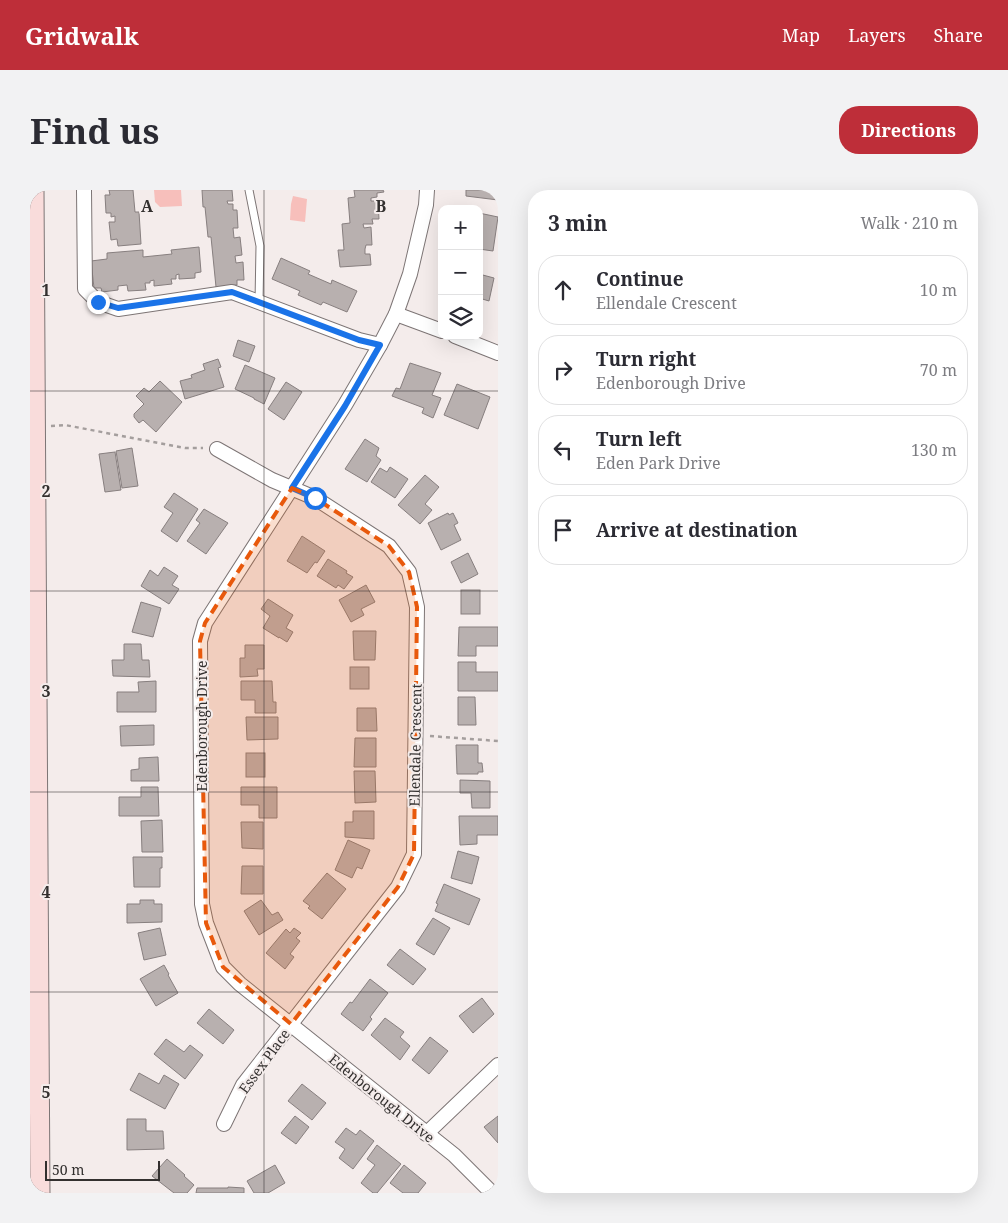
<!DOCTYPE html>
<html lang="en">
<head>
<meta charset="utf-8">
<style>
	body { margin:0; font-family:"Noto Serif",serif; background:#f2f2f3; color:#2b2b33 }
	.controls { position:absolute; right:15px; top:15px; display:grid; overflow:hidden; border-radius:10px; box-shadow:0 5px 20px #0002 }
	.controls button { width:45px; height:45px; display:grid; place-items:center; padding:0; border:0; border-bottom:1px solid #e1e1e2; background:#fff; color:#2b2b33; font:25px sans-serif }
	.scale { position:absolute; left:15px; bottom:12px; width:115px; box-sizing:border-box; padding-left:5px; border:2px solid #33302f; border-top:0; font-size:14px; line-height:18px; white-space:nowrap; color:#33302f; -webkit-text-stroke:4px #f4eceb; paint-order:stroke }
	.stop { position:absolute; width:15px; height:15px; margin:-11px; border:4px solid #1a73e8; border-radius:50%; background:#fff }
	.stop.end { background:#1a73e8; border-color:#fff; box-shadow:0 1px 5px #0008 }
	.list { margin:0; padding:0; list-style:none }
	h2 { display:flex; justify-content:space-between; align-items:center; height:65px; margin:0; padding:0 20px; font-size:21px }
	h2 small { font-size:16px; font-weight:400; color:#7c7c81 }
	.list li { display:grid; grid-template-columns:32px 1fr auto; gap:15px; align-items:center; box-sizing:border-box; height:70px; margin:0 10px 10px; padding:0 10px; border:1px solid #e1e1e2; border-radius:20px }
	.list b { display:block; font-size:19px; white-space:nowrap }
	.list p { margin:0; font-size:16px; white-space:nowrap; color:#7c7c81 }
	.list em { font-size:16px; font-style:normal; color:#7c7c81 }
	.icon { flex:none; width:28px; height:28px; fill:none; stroke:currentColor; stroke-width:2; stroke-linecap:round; stroke-linejoin:round }
	.map { position:relative; flex:none; width:468px; height:1003px; overflow:hidden; border-radius:20px }
	header { display:flex; align-items:center; gap:30px; box-sizing:border-box; height:70px; padding:0 25px; background:#be2e39; color:#fff }
	header strong { font-size:24px }
	nav { display:flex; gap:28px; margin-inline-start:auto; font-size:18px }
	.intro { display:flex; align-items:center; justify-content:space-between; box-sizing:border-box; height:120px; padding:0 30px }
	h1 { margin:0; font-size:35px }
	.button { padding:12px 22px; border-radius:20px; background:#be2e39; color:#fff; font-size:18px; font-weight:700 }
	main { display:flex; gap:30px; padding:0 30px }
	aside { flex:1; background:#fff; border-radius:20px; box-shadow:0 5px 20px #0002 }
	.map>svg:first-child { display:block }
	.green { fill:#f7bfbb }
	.building { fill:#b8b0af; stroke:#877f7f }
	.lines { fill:none; stroke-linecap:round; stroke-linejoin:round }
	.lane-casing { stroke:#7d7575; stroke-width:9 }
	.street-casing { stroke:#7d7575; stroke-width:16 }
	.secondary-casing { stroke:#7d7575; stroke-width:21 }
	.path { stroke:#a49e9d; stroke-width:2.5; stroke-dasharray:4 4; stroke-linecap:butt }
	.lane { stroke:#fff; stroke-width:7 }
	.street { stroke:#fff; stroke-width:14 }
	.secondary { stroke:#f9dcdb; stroke-width:19 }
	.route { stroke:#1a73e8; stroke-width:6 }
	.marked { fill:#e8590c; fill-opacity:0.2; stroke:#e8590c; stroke-width:4; stroke-dasharray:10 6; stroke-linejoin:round }
	.grid { fill:none; stroke:#33302f; stroke-width:1; stroke-opacity:0.55 }
	.labels { text-anchor:middle; dominant-baseline:central; stroke-width:4; stroke-linejoin:round; paint-order:stroke }
	.street-label { font-size:14px; fill:#33302f; stroke:#f4eceb }
	.grid-label { font-size:16px; text-anchor:middle; font-weight:bold; fill:#33302f; stroke:#f4eceb; stroke-width:4; stroke-linejoin:round; paint-order:stroke }
</style>
</head>
<body>
<header>
<strong>Gridwalk</strong>
<nav><a>Map</a><a>Layers</a><a>Share</a></nav>
</header>
<div class="intro"><h1>Find us</h1><a class="button">Directions</a></div>
<main>
<div class="map">
<svg width="468" height="1003" viewBox="0 0 468 1003">
	<rect width="100%" height="100%" fill="#f4eceb"/>
	<!-- green -->
	<g class="green">
		<path d="M124,0H151L152,16L130,17L125,12Z"/>
		<path d="M263,6L277,9L275,32L260,30L261,14Z"/>
	</g>
	<!-- building -->
	<g class="building">
		<path d="M79,0H103L105,22H109L111,54L88,56L87,49L81,50L79,32H85V26L81,27V23H76L75,5H80Z"/>
		<path d="M172,0H202L203,11H197L198,14H203V20H207L208,38H203L204,48L210,47L212,65L205,66L206,73L213,72L214,90H207V95L186,97L181,47H178L175,17H173Z"/>
		<path d="M324,0H353L354,2L347,3V7L341,8V11H348L349,29H342L343,34H333L334,38L341,37L342,55H336L335,59V64H340L341,75L310,77L308,60H314L312,34L320,33L318,8L325,7Z"/>
		<path d="M436,0H468V10L436,6Z"/>
		<path d="M449,23L468,27L463,61L449,59Z"/>
		<path d="M169,57L171,82L165,83V88L149,89V84L146,85V89H141L142,94L124,96V90L120,91V93H115L116,100L98,101L97,95L88,96V100L72,102L71,98H64L61,71L77,69V63L113,60V67L142,64L141,60Z"/>
		<path d="M251,68L280,81L278,84L301,94L302,90L327,101L317,122L293,112L291,115L268,105L270,101L242,89Z"/>
		<path d="M449,84L464,88L459,111L449,108Z"/>
		<path d="M208,150L225,156L219,172L203,166Z"/>
		<path d="M188,169L191,177L188,178L194,197L155,209L150,191L162,188L161,185L175,180L173,174Z"/>
		<path d="M380,173L411,183L402,205L411,208L403,228L392,223L394,218L362,206L366,198L370,199Z"/>
		<path d="M215,175L245,188L234,214L224,209V208L205,199Z"/>
		<path d="M130,191L152,212L126,242L113,230L109,233L104,227V224L114,214L106,206L114,198L119,202Z"/>
		<path d="M256,192L272,202L254,230L238,219Z"/>
		<path d="M427,194L460,207L448,239L414,225Z"/>
		<path d="M335,249L349,258L346,266L351,270L337,292L315,279Z"/>
		<path d="M102,258L108,296L92,298L86,261Z"/>
		<path d="M85,262L91,300L75,302L69,264Z"/>
		<path d="M360,277L378,289L365,308L341,292L350,278L357,282Z"/>
		<path d="M395,285L409,297L395,314L402,320L390,334L368,315Z"/>
		<path d="M144,303L168,319L147,352L131,341L143,323L134,317Z"/>
		<path d="M174,319L198,333L176,364L157,351L170,333L166,330Z"/>
		<path d="M418,323L419,325L423,323L428,333L424,335L431,350L411,360L398,333Z"/>
		<path d="M272,346L295,361L287,373L285,372L277,383L257,371Z"/>
		<path d="M438,363L448,384L431,393L421,372Z"/>
		<path d="M298,369L317,381L316,383L323,387L314,399L308,395L306,398L287,386Z"/>
		<path d="M134,377L148,386L142,395L149,399L139,414L111,396L120,380L128,386Z"/>
		<path d="M336,395L345,412L331,419L334,425L321,432L309,410Z"/>
		<rect x="431" y="400" width="19" height="24"/>
		<path d="M238,409L263,425L256,438L263,442L257,452L249,447V448L233,438L240,426L231,419Z"/>
		<path d="M111,412L131,418L123,447L102,442Z"/>
		<path d="M429,437H468V456H446V466H428Z"/>
		<path d="M323,441H346L345,470H324Z"/>
		<path d="M94,454H111L112,470H119L120,487L83,486L82,470H94Z"/>
		<path d="M215,455H234V479H227L228,486L210,487V468H215Z"/>
		<path d="M428,472H446V482H468V501H428Z"/>
		<rect x="320" y="477" width="19" height="22"/>
		<path d="M126,491V522H87V502H109L108,492Z"/>
		<path d="M211,491H242L243,512H246V523H225V510H211Z"/>
		<path d="M428,507H445L446,535H428Z"/>
		<path d="M327,518H346L347,541H327Z"/>
		<path d="M216,527H248V549L217,550Z"/>
		<path d="M90,536L124,535V555L91,556Z"/>
		<path d="M325,548H346V577H324Z"/>
		<path d="M426,555H448V573H452L453,582H448V584H427Z"/>
		<rect x="216" y="563" width="19" height="24"/>
		<path d="M128,567L129,591H101V580L109,579V568Z"/>
		<path d="M324,581H345L346,612L325,613Z"/>
		<path d="M430,590L460,591V618H442L441,603H430Z"/>
		<path d="M111,597H128L129,626H89V607H111Z"/>
		<path d="M211,597H247V628H229V615H211Z"/>
		<path d="M323,621H344V649L315,647V632H323Z"/>
		<path d="M429,626H468V645H447V654L430,655Z"/>
		<path d="M132,630L133,662H112L111,631Z"/>
		<path d="M211,632H233V659L212,658Z"/>
		<path d="M318,650L340,660L332,679L327,677L322,688L305,680Z"/>
		<path d="M428,661L449,667L442,694L421,688Z"/>
		<path d="M103,667H132V678H130V697H104Z"/>
		<path d="M212,676H233V704H211Z"/>
		<path d="M297,683L316,699L292,729L278,718L280,716L273,711Z"/>
		<path d="M414,694L450,709L439,735L405,721L408,714L406,713Z"/>
		<path d="M110,710H124V714H132V732L97,733V714H110Z"/>
		<path d="M231,710L242,725L248,722L253,730L229,745L214,721Z"/>
		<path d="M403,728L420,738L404,765L386,754Z"/>
		<path d="M130,738L136,765L114,770L108,743Z"/>
		<path d="M264,738L271,743L266,748L270,751L260,764L264,767L255,779L236,763L256,739L260,743Z"/>
		<path d="M370,759L396,779L383,795L357,775Z"/>
		<path d="M134,775L139,784L138,785L148,803L126,816L110,789Z"/>
		<path d="M340,789L358,803L340,827L342,829L333,841L311,824L320,812L322,813Z"/>
		<path d="M452,808L464,824L443,843L429,826Z"/>
		<path d="M179,819L204,840L193,854L167,833Z"/>
		<path d="M355,828L374,842L370,847L380,856L370,870L341,845Z"/>
		<path d="M400,847L418,861L399,884L382,870Z"/>
		<path d="M136,849L154,862L160,855L173,865L155,889L124,864Z"/>
		<path d="M109,883L129,894L134,885L149,894L135,919L100,900Z"/>
		<path d="M272,894L296,913L282,930L258,911Z"/>
		<path d="M265,926L279,937L266,954L251,943Z"/>
		<path d="M468,926V953L454,937Z"/>
		<path d="M97,929H116V941H133L134,959L97,960Z"/>
		<path d="M316,938L326,945L330,940L344,951L323,979L309,968L315,959L305,952Z"/>
		<path d="M347,955L371,974L347,1003H343L331,993L345,975L337,969Z"/>
		<path d="M137,969L155,985L154,986L164,995L157,1003H144L122,986Z"/>
		<path d="M245,975L255,993L238,1003H224L217,991Z"/>
		<path d="M374,975L396,993L388,1003H373L360,993Z"/>
		<path d="M198,997L214,998V1003H166L167,998H198Z"/>
	</g>
	<g class="lines">
		<!-- lane casing -->
		<g class="lane-casing">
			<path id="lane" d="M219,0L230,56L229,112"/>
		</g>
		<!-- street casing -->
		<g class="street-casing">
			<g id="street">
				<path d="M54,0L55,99L68,112L88,119L202,102L329,150L350,155"/>
				<path d="M397,0L396,15L380,84L366,124L350,155L315,215L175,433L170,451L172,714L176,733L193,777L210,794L424,965L462,1003"/>
				<path d="M366,124L412,141"/>
				<path d="M425,146L468,163"/>
				<path d="M187,259L242,290L285,308L359,356L379,382L387,417L384,664L368,697L213,895L194,934"/>
				<path d="M396,944L468,875"/>
			</g>
		</g>
		<!-- secondary casing -->
		<g class="secondary-casing">
			<path id="secondary" d="M4,0L10,1003"/>
		</g>
		<!-- path -->
		<g class="path">
			<path d="M21,236L35,235L155,258H173"/>
			<path d="M400,546L468,551"/>
		</g>
		<!-- lane -->
		<use href="#lane" class="lane"/>
		<!-- street -->
		<use href="#street" class="street"/>
		<!-- secondary -->
		<use href="#secondary" class="secondary"/>
	</g>
	<g class="lines">
		<!-- route -->
		<path class="route" d="M68,112L88,118L202,102L329,150L350,155L315,216L262,298L285,308"/>
	</g>
	<!-- marked area -->
	<path class="marked" d="M262,298L285,308L359,356L379,382L387,417L384,664L368,697L261,834L193,777L176,733L170,451L175,433Z"/>
	<!-- grid -->
	<path class="grid" d="M234,0V1003M0,201H468M0,401H468M0,602H468M0,802H468"/>
	<g class="labels">
		<!-- street labels -->
		<g class="street-label">
			<text transform="translate(171 536) rotate(-90)">Edenborough Drive</text>
			<text transform="translate(385 555) rotate(-89)">Ellendale Crescent</text>
			<text transform="translate(234 871) rotate(-54)">Essex Place</text>
			<text transform="translate(352 908) rotate(39)">Edenborough Drive</text>
		</g>
	</g>
	<g class="grid-label">
		<text x="117" y="22">A</text>
		<text x="351" y="22">B</text>
		<text x="16" y="106">1</text>
		<text x="16" y="307">2</text>
		<text x="16" y="507">3</text>
		<text x="16" y="708">4</text>
		<text x="16" y="908">5</text>
	</g>
</svg>
<div class="controls">
<button>+</button>
<button>−</button>
<button><svg class="icon" aria-label="layers" viewBox="0 0 24 24"><path d="M12 4l9 5-9 5-9-5zM3 14l9 5 9-5"/></svg></button>
</div>
<div class="scale">50 m</div>
<div class="stop" style="left:285px;top:308px"></div>
<div class="stop end" style="left:68px;top:112px"></div>
</div>
<aside>
<h2>3 min<small>Walk · 210 m</small></h2>
<ul class="list">
<li><svg class="icon" aria-label="ahead" viewBox="0 0 24 24"><path d="M12 20V5M6 11l6-6 6 6"/></svg><div><b>Continue</b><p>Ellendale Crescent</p></div><em>10 m</em></li>
<li><svg class="icon" aria-label="right" viewBox="0 0 24 24"><path d="M7 20v-9h11M14 6l5 5-5 5"/></svg><div><b>Turn right</b><p>Edenborough Drive</p></div><em>70 m</em></li>
<li><svg class="icon" aria-label="left" viewBox="0 0 24 24"><path d="M17 20v-9H6M10 6l-5 5 5 5"/></svg><div><b>Turn left</b><p>Eden Park Drive</p></div><em>130 m</em></li>
<li><svg class="icon" aria-label="arrive" viewBox="0 0 24 24"><path d="M6 21V4h12l-3 4 3 4H6"/></svg><div><b>Arrive at destination</b></div></li>
</ul>
</aside>
</main>
</body>
</html>
